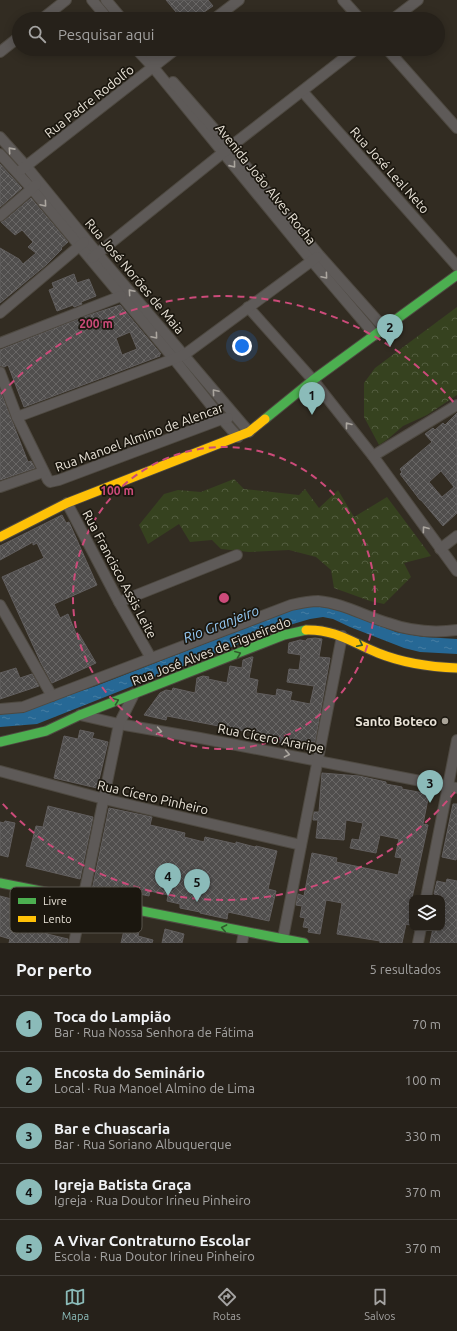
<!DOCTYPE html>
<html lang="pt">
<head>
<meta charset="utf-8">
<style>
	body { margin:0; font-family:Ubuntu,sans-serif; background:#322e27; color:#f1f3f6 }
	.controls { position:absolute; right:12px; bottom:12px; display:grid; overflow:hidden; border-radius:8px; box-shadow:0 2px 10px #0003 }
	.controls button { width:36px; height:36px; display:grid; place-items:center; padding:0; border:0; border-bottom:1px solid #423e39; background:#26211a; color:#f1f3f6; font:20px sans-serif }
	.you { position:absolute; left:242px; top:346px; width:14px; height:14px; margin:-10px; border:3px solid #fff; border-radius:50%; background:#1a73e8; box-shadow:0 0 0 6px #1a73e833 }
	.badge { display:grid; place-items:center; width:26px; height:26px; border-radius:50%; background:#8bbbb9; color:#111; font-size:13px; font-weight:700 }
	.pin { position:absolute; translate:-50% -33px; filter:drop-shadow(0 1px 2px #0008) }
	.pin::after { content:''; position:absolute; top:21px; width:14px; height:12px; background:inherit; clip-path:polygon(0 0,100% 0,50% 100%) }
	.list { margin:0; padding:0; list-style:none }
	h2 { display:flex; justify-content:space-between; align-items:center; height:52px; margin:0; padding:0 16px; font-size:17px }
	h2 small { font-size:13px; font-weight:400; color:#a4a3a2 }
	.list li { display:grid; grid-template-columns:26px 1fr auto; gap:12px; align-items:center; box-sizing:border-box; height:56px; padding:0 16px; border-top:1px solid #423e39 }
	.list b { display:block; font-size:15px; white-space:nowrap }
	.list p { margin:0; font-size:13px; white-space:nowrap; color:#a4a3a2 }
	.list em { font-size:13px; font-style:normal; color:#a4a3a2 }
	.icon { flex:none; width:22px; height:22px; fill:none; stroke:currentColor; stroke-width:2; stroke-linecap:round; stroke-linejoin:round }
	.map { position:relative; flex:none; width:457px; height:943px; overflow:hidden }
	.search { position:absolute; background:#26211a; box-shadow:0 2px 10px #0003; left:12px; right:12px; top:12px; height:44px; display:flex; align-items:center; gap:10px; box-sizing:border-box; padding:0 14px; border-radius:22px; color:#a4a3a2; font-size:15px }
	.sheet { height:332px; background:#26211a }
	nav { display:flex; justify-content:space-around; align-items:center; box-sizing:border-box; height:56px; border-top:1px solid #423e39; background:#26211a; font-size:11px; color:#a4a3a2 }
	nav a { display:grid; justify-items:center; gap:2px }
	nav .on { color:#8bbbb9 }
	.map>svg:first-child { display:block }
	.forest { fill:url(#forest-crowns) }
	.water { fill:url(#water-ripples) }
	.building { fill:url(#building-cross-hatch); stroke:#615e5e; fill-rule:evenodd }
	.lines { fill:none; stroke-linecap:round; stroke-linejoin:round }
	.street-casing { stroke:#4e4941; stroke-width:12 }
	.fast-casing { stroke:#4e4941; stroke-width:11 }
	.slow-casing { stroke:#4e4941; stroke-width:11 }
	.street { stroke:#5e5a58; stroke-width:10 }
	.fast { stroke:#4caf50; stroke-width:9 }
	.slow { stroke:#ffc107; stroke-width:9 }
	.oneway { stroke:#aba69f }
	.oneway2 { stroke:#315b2c }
	.ring { fill:none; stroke:#cc4b7a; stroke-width:2; stroke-dasharray:7 5 }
	.poi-dot { fill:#aaa499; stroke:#1b170f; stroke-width:1.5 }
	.labels { text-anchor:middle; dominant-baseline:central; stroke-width:3.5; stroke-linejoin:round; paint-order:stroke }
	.street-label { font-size:13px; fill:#eae4d9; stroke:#1b170f }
	.poi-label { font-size:13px; font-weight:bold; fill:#eae4d9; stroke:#1b170f; text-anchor:end }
	.water-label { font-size:14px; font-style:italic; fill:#97ccf7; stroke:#1b170f }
	.key { fill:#1b170f; stroke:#59544c; stroke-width:1 }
	.key-label { font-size:11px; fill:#eae4d9 }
	.centre { fill:#cc4b7a; stroke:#1b170f; stroke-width:2 }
	.ring-label { font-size:12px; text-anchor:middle; font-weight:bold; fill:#cc4b7a; stroke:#1b170f; stroke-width:3.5; stroke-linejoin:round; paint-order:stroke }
</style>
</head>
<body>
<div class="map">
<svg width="457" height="943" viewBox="0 0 457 943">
	<defs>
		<pattern id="forest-crowns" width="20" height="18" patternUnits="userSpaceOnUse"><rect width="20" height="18" fill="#36421f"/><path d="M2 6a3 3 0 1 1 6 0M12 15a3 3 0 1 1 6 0" fill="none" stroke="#535d3f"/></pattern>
		<pattern id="water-ripples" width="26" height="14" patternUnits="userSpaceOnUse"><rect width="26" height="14" fill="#266895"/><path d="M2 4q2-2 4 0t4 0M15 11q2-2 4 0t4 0" fill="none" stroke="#467da3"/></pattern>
		<pattern id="building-cross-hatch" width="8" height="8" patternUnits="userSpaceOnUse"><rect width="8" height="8" fill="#504e4d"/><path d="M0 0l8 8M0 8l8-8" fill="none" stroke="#696766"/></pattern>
	</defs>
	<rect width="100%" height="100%" fill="#322c22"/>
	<!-- forest -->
	<g class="forest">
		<path d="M457,307V395L427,415L403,426L388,439L379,445L364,417V383L375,368Z"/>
		<path d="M234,479L244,489L299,495L305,489L319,508L338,490L354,517L387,497L431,556L404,563L411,577L384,604L370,601L334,588L331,570L316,557L289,550L249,552L221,549L212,540L190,542L179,524L148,544L139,525L164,494L178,490L201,492Z"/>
	</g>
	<!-- water -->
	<path class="water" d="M319,605L338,607L396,632L424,637L457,639V654L420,652L404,648L350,627L333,619L323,617L310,619L276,629L37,724L0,727V713L25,709L96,686L294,609Z"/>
	<!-- building -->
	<g class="building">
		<path d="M166,0H208L213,6L194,19H168L176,12Z"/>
		<path d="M0,164L22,188L0,207Z"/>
		<path d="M31,198L68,242L61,248L62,249L46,265L0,303V248L19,259L23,264L36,253L28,247L33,242L22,230L15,235L1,222L4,221Z"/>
		<path d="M74,274L77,283L89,279L96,296L81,302L82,304L74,307L73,305L57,311L49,290L54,288L52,283Z"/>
		<path d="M120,305L161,354H159L160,356L24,407L8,365L4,367L0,366V350L86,316ZM130,332L137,349L122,355L116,338Z"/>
		<path d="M0,390L28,462L31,461L35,468L0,480Z"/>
		<path d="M457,413V513L443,526L421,500H420L400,474L402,472L400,469L432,442L425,434L433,428L435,430L443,423L445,425ZM441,471L454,487L442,497L429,482Z"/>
		<path d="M62,515L66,523L69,522L97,585L54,604L60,618L68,614L77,636L79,634L96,663L52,683L41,663L2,577L44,558L37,543L33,545V542L0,560V546Z"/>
		<path d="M315,638L322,639L319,657L330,658L315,742L308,741L307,747L273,741L274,737L239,730V734L228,732L229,728L167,716L166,720L144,715L160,693L166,690L172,691L173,688L195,693L197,678L203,676L209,677L208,679L227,683L230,666L242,668L243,660L251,657H253L249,678L258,680L256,693L276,696L277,689L292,692L290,700L310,704L314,686L287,682L289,669L299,670L301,655L288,653L289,643L300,640L306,641L307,639Z"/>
		<path d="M16,668L20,678L32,674L39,686L0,699V673Z"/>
		<path d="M80,730L94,733L92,738L108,742L97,788L54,778L64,736L78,739Z"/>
		<path d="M322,773L359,776L386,782V784L402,787V789L429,794L423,824L428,825L412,898V917L410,925L406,924L402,943H380V941L337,934L342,903L326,900L320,934L308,932L309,928L303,927L305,918L300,917L302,906L296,905L298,894L304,896L312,853L337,858L336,862L398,875L402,858L395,857L399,839L380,835L376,853L350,848L352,839L359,840L363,823L346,820L344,840L316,838L318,820H313V818L314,812H319Z"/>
		<path d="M453,804H457V854L456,860L442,857Z"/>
		<path d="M48,806L93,817L80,879L26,866L36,826L43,827Z"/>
		<path d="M109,808L152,817L150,825L185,833L184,837L204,842L205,837L236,844V842L255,847L256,846L277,851L268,889L276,891L269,921L228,912L227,919L200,913V912L180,908V904L167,901L168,895L150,891L149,896L121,890L120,895L92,890Z"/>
		<path d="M5,821L15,823L8,857L0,855V822L4,823Z"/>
		<path d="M447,879L457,881V943H430L433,928H442V896L434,894L437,881L446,883Z"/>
		<path d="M0,896L19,901L20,896L58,903L55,919L51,918L47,934L68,939V943H9L10,939L0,936Z"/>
		<path d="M125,926L139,930L138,936L153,940L152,943H121Z"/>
		<path d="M165,929L184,934L182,943H162Z"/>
	</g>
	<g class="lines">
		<!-- street casing -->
		<g class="street-casing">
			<g id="street">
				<path d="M92,0L108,19"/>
				<path d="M106,0L122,19"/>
				<path d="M343,0L360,19"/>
				<path d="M42,19L66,0"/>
				<path d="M214,19L239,0"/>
				<path d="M393,19L418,0"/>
				<path d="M136,49L153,67L312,261L375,335"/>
				<path d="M146,49L158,63"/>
				<path d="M387,49L457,128"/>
				<path d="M0,52L19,37"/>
				<path d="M173,82L230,147L319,255L384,328"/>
				<path d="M303,92L457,266"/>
				<path d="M0,137L26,166L97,253L249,432"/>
				<path d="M0,154L32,189L174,359L222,419L238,437"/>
				<path d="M21,170L176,49"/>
				<path d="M0,216L36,185"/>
				<path d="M92,258L230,147L356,49"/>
				<path d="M248,307L313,380L373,456L457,571"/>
				<path d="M0,313L84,242"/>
				<path d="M0,343L121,296"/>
				<path d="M0,372L17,417L48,480L50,482L59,480L222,419L228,418"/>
				<path d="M17,417L184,355L317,257"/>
				<path d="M373,456L457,405"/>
				<path d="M0,487L43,472"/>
				<path d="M67,503L119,602L151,658"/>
				<path d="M440,549L457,536"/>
				<path d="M119,602L237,555"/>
				<path d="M0,605L52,696"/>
				<path d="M0,709L23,707L291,605C300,603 309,601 318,601C343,603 364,616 388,623C410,631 434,633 457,630"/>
				<path d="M80,715L119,724L200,738L457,788"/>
				<path d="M0,771L104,799L301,845"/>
				<path d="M426,898L457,740"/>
				<path d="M283,938L342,636"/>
				<path d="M74,943L119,724L134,694"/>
				<path d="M242,943L244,932"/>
				<path d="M418,943L421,928"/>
			</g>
		</g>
		<!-- fast casing -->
		<g class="fast-casing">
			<g id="fast">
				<path d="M265,419L313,380L457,275"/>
				<path d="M0,742L46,731L80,715L284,635L306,630"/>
				<path d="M0,883L304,943"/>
			</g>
		</g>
		<!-- slow casing -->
		<g class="slow-casing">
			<g id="slow">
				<path d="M0,537L67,503L249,432L265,419"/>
				<path d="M306,630C335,629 353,643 378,653C403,663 430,667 457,668"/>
			</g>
		</g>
		<!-- street -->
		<use href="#street" class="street"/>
		<!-- fast -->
		<use href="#fast" class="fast"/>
		<!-- slow -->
		<use href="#slow" class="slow"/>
	</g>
	<!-- one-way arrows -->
	<defs><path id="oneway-chevron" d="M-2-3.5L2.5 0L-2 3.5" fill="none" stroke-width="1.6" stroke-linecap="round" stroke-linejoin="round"/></defs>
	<g class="oneway">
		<use href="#oneway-chevron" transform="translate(11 150) rotate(-132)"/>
		<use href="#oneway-chevron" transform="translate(233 165) rotate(51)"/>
		<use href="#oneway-chevron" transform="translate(44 204) rotate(50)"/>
		<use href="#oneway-chevron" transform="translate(325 276) rotate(50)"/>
		<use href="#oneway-chevron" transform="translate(131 292) rotate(-131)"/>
		<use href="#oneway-chevron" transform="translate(155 336) rotate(50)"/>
		<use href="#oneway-chevron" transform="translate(215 392) rotate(-130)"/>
		<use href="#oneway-chevron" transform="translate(348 425) rotate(-128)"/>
		<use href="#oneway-chevron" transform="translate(425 529) rotate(-126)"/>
		<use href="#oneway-chevron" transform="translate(159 731) rotate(10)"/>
		<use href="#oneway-chevron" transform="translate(287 754) rotate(11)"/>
	</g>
	<g class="oneway2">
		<use href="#oneway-chevron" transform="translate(360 644) rotate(26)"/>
		<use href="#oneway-chevron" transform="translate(238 654) rotate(-22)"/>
		<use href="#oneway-chevron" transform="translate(116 701) rotate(-21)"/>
		<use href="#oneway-chevron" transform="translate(224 928) rotate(-169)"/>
	</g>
	<!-- distance rings -->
	<g class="ring">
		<circle cx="224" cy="598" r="151"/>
		<path d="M455 792A302 302 0 0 1 1 802M1 394A302 302 0 0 1 455 404"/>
	</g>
	<!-- markers -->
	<circle class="poi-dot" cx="445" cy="721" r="4"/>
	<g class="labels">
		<!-- street labels -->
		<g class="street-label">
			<text transform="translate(89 101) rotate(-38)">Rua Padre Rodolfo</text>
			<text transform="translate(390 170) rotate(48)">Rua José Leal Neto</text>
			<text transform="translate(266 184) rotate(51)">Avenida João Alves Rocha</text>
			<text transform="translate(135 276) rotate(50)">Rua José Norões de Maia</text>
			<text transform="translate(139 437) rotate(-20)">Rua Manoel Almino de Alencar</text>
			<text transform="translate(120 574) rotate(62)">Rua Francisco Assis Leite</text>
			<text transform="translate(211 651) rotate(-21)">Rua José Alves de Figueiredo</text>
			<text transform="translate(271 738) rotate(11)">Rua Cícero Araripe</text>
			<text transform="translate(153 797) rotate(13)">Rua Cícero Pinheiro</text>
		</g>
		<!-- poi labels -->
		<g class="poi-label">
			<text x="437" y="721">Santo Boteco</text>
		</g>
		<!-- water labels -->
		<g class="water-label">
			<text transform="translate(221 624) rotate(-21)">Rio Granjeiro</text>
		</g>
	</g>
	<!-- legend -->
	<rect x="10" y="887" width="132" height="46" rx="6" class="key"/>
	<rect x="18" y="898" width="18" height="6" fill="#4caf50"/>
	<rect x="18" y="916" width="18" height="6" fill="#ffc107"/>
	<g class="key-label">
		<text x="43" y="905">Livre</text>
		<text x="43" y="923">Lento</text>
	</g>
	<circle cx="224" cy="598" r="6" class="centre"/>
	<g class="ring-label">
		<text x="96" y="328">200 m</text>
		<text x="117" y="495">100 m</text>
	</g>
</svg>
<div class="controls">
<button><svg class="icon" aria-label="layers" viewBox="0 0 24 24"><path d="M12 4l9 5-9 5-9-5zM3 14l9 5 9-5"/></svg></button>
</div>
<div class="you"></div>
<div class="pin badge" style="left:312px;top:415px">1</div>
<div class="pin badge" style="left:390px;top:347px">2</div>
<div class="pin badge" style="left:430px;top:803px">3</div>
<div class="pin badge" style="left:168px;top:896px">4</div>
<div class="pin badge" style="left:197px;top:902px">5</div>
<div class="search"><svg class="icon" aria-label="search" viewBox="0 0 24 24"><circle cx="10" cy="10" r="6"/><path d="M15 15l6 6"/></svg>Pesquisar aqui</div>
</div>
<section class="sheet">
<h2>Por perto<small>5 resultados</small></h2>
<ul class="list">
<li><span class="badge">1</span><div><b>Toca do Lampião</b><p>Bar · Rua Nossa Senhora de Fátima</p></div><em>70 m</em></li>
<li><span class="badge">2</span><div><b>Encosta do Seminário</b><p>Local · Rua Manoel Almino de Lima</p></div><em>100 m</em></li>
<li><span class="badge">3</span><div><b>Bar e Chuascaria</b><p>Bar · Rua Soriano Albuquerque</p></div><em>330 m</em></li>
<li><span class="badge">4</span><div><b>Igreja Batista Graça</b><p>Igreja · Rua Doutor Irineu Pinheiro</p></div><em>370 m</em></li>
<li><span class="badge">5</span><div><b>A Vivar Contraturno Escolar</b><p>Escola · Rua Doutor Irineu Pinheiro</p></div><em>370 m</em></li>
</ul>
</section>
<nav>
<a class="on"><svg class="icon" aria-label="map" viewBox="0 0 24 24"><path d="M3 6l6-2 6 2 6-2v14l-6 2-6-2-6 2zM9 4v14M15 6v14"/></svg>Mapa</a>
<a><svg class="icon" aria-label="directions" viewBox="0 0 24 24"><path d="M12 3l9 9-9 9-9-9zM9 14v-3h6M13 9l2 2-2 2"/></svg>Rotas</a>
<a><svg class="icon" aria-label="saved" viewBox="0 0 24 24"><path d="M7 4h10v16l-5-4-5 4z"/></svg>Salvos</a>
</nav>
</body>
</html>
